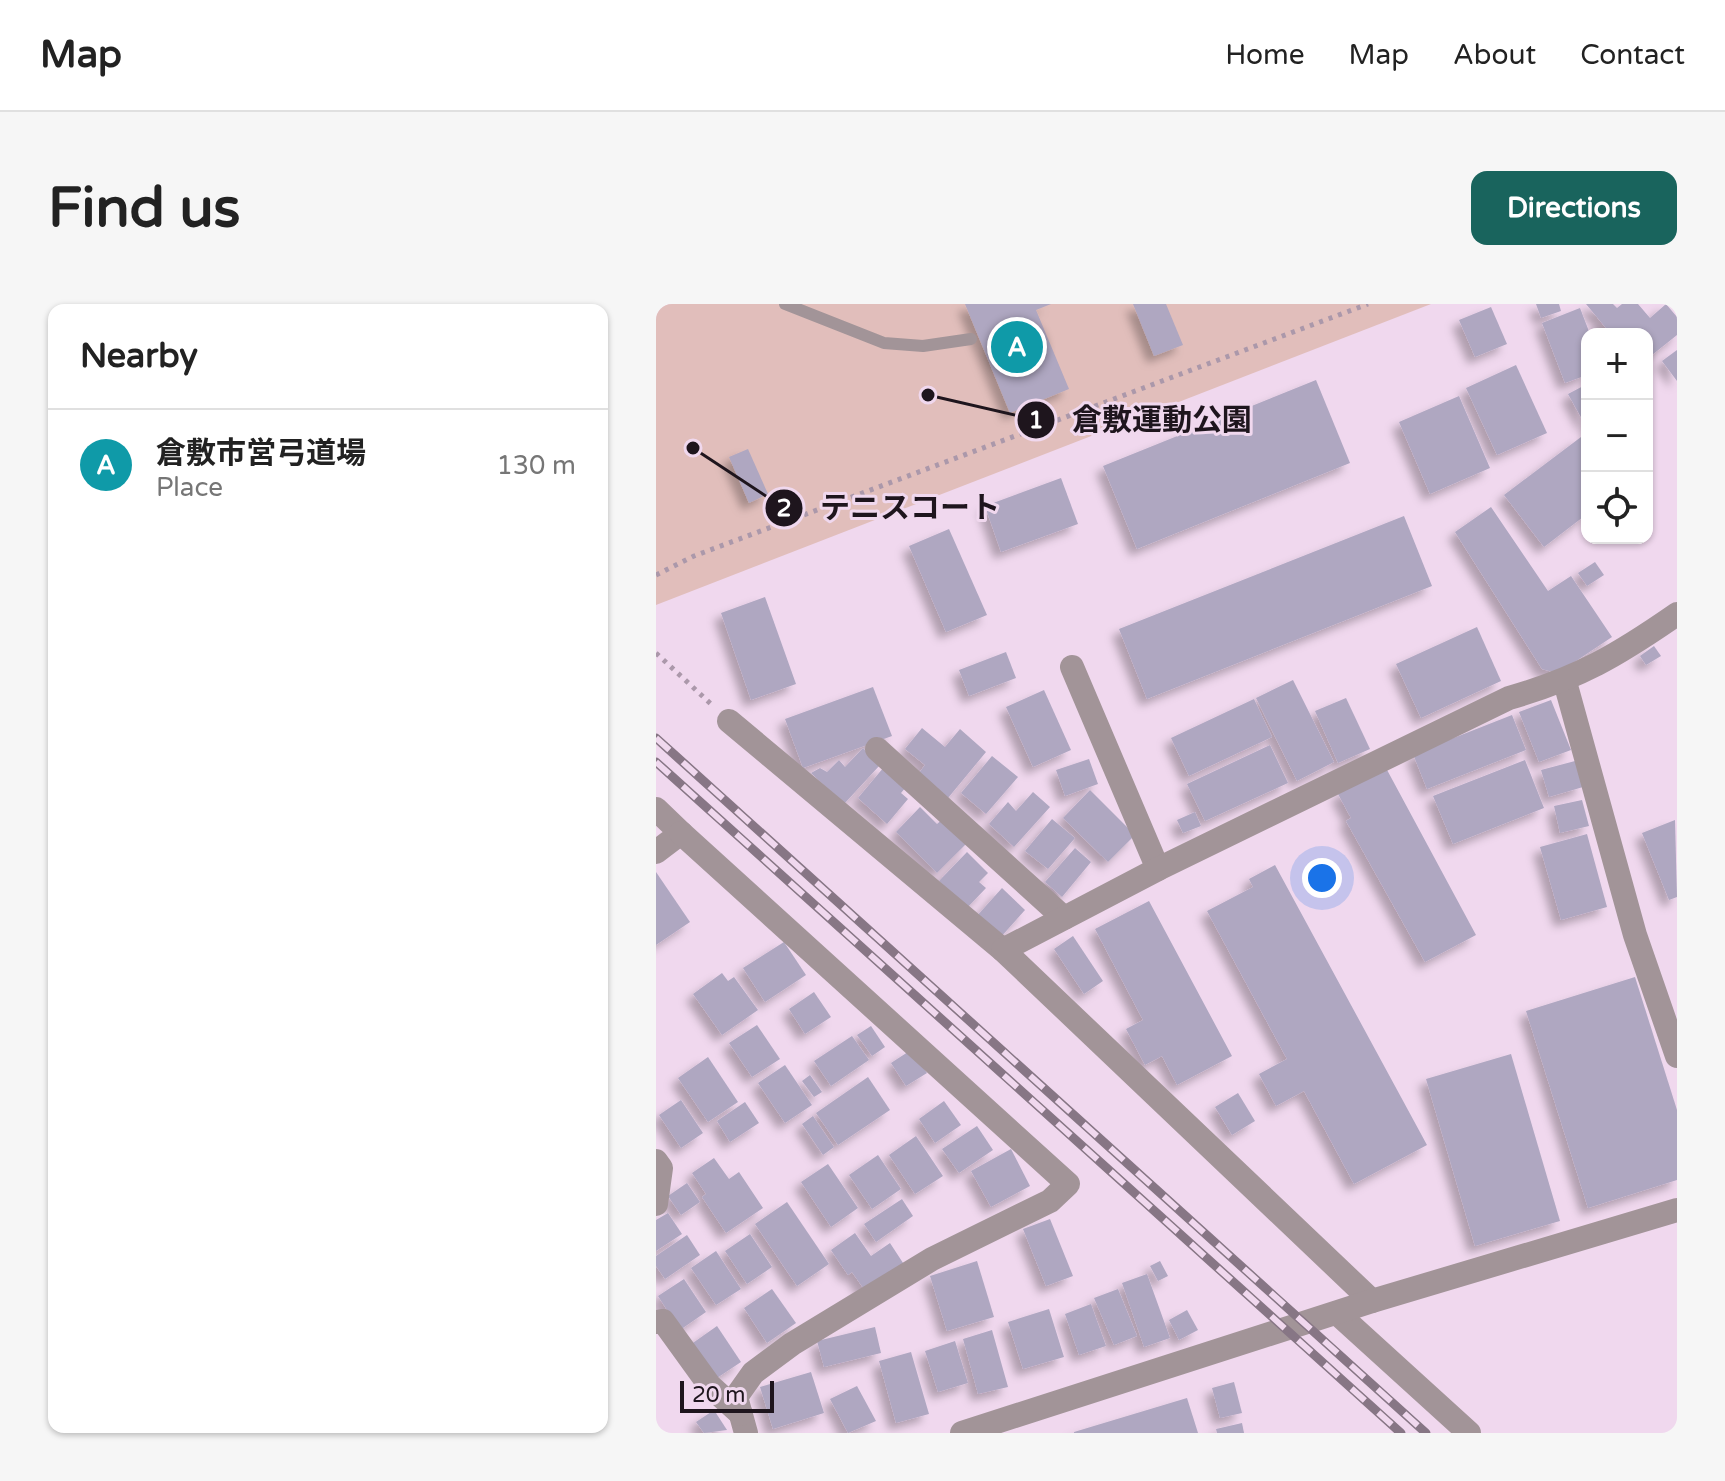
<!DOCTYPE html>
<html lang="en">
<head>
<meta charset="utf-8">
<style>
	body { margin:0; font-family:"Varela Round","Noto Sans JP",sans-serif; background:#f6f6f6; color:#222 }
	.controls { position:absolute; right:24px; top:24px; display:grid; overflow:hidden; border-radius:16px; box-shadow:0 2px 6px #0004 }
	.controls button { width:72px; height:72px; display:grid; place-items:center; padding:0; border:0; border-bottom:2px solid #e0e0e0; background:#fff; color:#222; font:40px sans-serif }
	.scale { position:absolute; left:24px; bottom:20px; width:94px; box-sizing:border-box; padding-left:8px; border:4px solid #1e151d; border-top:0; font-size:22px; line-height:28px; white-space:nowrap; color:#1e151d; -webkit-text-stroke:6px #f0d8ee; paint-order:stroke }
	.you { position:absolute; left:666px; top:574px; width:28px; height:28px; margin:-20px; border:6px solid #fff; border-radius:50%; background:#1a73e8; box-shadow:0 0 0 12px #1a73e833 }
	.badge { display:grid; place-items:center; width:52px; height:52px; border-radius:50%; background:#19645d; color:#fff; font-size:26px; font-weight:700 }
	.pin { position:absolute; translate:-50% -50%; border:4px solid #fff; box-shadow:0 2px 8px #0006 }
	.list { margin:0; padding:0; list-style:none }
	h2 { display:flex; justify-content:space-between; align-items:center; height:104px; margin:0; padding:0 32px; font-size:34px }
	h2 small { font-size:26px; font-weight:400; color:#767676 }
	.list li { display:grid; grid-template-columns:52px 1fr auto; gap:24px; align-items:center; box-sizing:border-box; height:112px; padding:0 32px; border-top:2px solid #e0e0e0 }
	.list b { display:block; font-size:30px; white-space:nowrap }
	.list p { margin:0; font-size:26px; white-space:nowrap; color:#767676 }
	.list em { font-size:26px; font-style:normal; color:#767676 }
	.icon { flex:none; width:44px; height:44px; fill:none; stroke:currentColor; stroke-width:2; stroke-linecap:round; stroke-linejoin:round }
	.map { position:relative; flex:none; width:1021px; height:1129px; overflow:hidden; border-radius:16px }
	header { display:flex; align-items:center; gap:48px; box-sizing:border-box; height:112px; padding:0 40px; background:#fff; border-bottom:2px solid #e0e0e0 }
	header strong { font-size:38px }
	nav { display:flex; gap:44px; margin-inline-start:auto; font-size:28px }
	.intro { display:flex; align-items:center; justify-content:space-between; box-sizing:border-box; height:192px; padding:0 48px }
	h1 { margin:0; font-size:56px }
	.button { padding:20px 36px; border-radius:16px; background:#19645d; color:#fff; font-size:28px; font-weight:700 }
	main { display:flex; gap:48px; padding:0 48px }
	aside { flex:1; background:#fff; border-radius:16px; box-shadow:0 2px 6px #0004 }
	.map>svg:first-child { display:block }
	.green { fill:#e1bebb }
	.building { fill:#afa7c1; filter:url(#shadow) }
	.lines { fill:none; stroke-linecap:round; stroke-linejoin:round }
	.path { stroke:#ab98aa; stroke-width:5; stroke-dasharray:4 6; stroke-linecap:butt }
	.lane { stroke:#a29498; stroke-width:12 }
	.street { stroke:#a29498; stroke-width:24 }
	.rail-casing { stroke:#877685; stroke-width:9 }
	.rail { stroke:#f0d8ee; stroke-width:6; stroke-dasharray:18; stroke-linecap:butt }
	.leader { fill:none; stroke:#1e151d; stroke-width:3 }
	.callout-dot { fill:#1e151d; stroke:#f0d8ee; stroke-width:3 }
	.mark-label { font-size:24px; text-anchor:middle; font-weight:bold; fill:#fff }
	.callout-label { font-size:30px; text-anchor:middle; font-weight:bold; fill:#1e151d; stroke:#f0d8ee; stroke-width:6; stroke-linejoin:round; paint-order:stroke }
</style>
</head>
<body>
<header>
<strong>Map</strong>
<nav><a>Home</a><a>Map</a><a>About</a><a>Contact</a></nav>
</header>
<div class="intro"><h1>Find us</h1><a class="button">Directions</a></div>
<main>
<aside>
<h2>Nearby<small></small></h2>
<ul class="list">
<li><span class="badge" style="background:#0f9aa8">A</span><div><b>倉敷市営弓道場</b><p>Place</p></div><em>130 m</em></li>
</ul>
</aside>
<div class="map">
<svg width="1021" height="1129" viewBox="0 0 1021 1129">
	<defs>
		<filter id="shadow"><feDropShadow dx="-7" dy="7" stdDeviation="4" flood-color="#0004"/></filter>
	</defs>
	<rect width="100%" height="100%" fill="#f0d8ee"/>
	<!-- green -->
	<path class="green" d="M0,0H775L0,301Z"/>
	<!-- building -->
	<g class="building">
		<path d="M309,0H395L380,6L413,85L354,109Z"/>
		<path d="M477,0H510L527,41L498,52Z"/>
		<path d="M880,0H903L905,7L885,14Z"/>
		<path d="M930,0H957L961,4L966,0H982L994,14L1010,0L1021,13V31L991,55V30H955Z"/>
		<path d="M835,3L851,40L819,53L803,16Z"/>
		<path d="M924,4L934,30L931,71L909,79L886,19Z"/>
		<path d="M1021,46V77L1006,57Z"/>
		<path d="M860,61L891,129L841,151L810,84Z"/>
		<path d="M660,76L694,159L481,245L447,162Z"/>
		<path d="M931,80V124L912,90Z"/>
		<path d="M803,92L834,164L774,190L743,118Z"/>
		<path d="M925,133L931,142V210L888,243L848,191Z"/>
		<path d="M92,145L112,190L93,199L73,153Z"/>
		<path d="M405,174L422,220L345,248L329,202Z"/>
		<path d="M835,203L892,287L915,272L956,333L917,359L897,368L886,365L799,228Z"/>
		<path d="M748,212L776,282L491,395L463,325Z"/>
		<path d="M293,225L331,311L290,328L253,242Z"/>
		<path d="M939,258L948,271L931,282L922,269Z"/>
		<path d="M109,293L140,380L95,396L65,309Z"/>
		<path d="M821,323L845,377L765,414L740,360Z"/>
		<path d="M998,342L1005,352L990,361L984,352Z"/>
		<path d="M350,348L360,374L313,392L303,366Z"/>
		<path d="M637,376L678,458L641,477L600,394Z"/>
		<path d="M217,383L236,432L147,464L129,415Z"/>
		<path d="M388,386L415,446L377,463L350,403Z"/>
		<path d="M690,394L714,445L682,459L659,407Z"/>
		<path d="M598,395L616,433L533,472L515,434Z"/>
		<path d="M895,396L915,446L883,458L863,408Z"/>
		<path d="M856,411L870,446L771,485L757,450Z"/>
		<path d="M266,424L289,443L304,425L330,448L292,494L263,469L269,461L249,445Z"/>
		<path d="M614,441L632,479L549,517L531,480Z"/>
		<path d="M207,444L224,461L188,500L155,469L164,464L171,468L183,456L189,463Z"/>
		<path d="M336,452L362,473L330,510L305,489Z"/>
		<path d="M433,455L442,480L409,492L400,466Z"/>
		<path d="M869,456L888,504L797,540L777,492Z"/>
		<path d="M919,457L927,483L893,493L885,466Z"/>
		<path d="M228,463L250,483L245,489L252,495L231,520L202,494Z"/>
		<path d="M730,464L820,631L769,658L690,517L695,514L682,490Z"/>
		<path d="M434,486L479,531L452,558L407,514Z"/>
		<path d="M377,488L394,503L358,543L333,520L352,498L360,507Z"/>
		<path d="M926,496L933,522L904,529L898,502Z"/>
		<path d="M264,503L281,520L289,513L313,537L281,569L240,528Z"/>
		<path d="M539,508L545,522L527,529L521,516Z"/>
		<path d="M396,515L419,534L392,565L369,547Z"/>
		<path d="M1019,516L1021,593L1013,596L986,529Z"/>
		<path d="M931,530L951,603L905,616L884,543Z"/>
		<path d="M419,544L435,558L406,593L389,578Z"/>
		<path d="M311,548L332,569L323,578L330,584L311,604L283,577Z"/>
		<path d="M619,561L771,841L698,880L648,787L620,802L603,770L631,755L551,607L597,583L593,575Z"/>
		<path d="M0,568L34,618L0,641Z"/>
		<path d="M346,584L369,606L344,634L320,613Z"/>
		<path d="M493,597L576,752L521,781L506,752L489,761L470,725L487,716L439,625Z"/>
		<path d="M417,632L447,677L428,690L398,645Z"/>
		<path d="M128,638L150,671L109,698L87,664Z"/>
		<path d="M66,669L72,677L78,673L102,706L66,731L37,690Z"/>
		<path d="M979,673L1021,806V876L932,904L870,707Z"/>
		<path d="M158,688L175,713L149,730L133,705Z"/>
		<path d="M101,721L124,755L96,773L73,739Z"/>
		<path d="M215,722L229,743L216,752L201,731Z"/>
		<path d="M196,732L213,756L175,782L158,757Z"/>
		<path d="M255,746L271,769L250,782L235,759Z"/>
		<path d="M855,750L904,917L819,942L770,775Z"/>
		<path d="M52,753L82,798L52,818L22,774Z"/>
		<path d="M129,761L156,801L129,819L102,779Z"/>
		<path d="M154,771L166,788L158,793L146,777Z"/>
		<path d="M212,773L234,806L182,841L160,809Z"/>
		<path d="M582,789L599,817L576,831L559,803Z"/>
		<path d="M25,796L47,829L25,844L3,811Z"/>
		<path d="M288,797L305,821L279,839L263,815Z"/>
		<path d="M89,798L103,819L74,838L61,817Z"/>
		<path d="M157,812L178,843L167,851L146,820Z"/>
		<path d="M321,822L337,846L303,869L286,845Z"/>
		<path d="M260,832L287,872L259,890L233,851Z"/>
		<path d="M355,845L374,882L335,903L315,867Z"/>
		<path d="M222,851L245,885L216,905L193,871Z"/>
		<path d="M58,854L73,875L83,868L107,904L70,929L46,893L50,890L36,869Z"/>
		<path d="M172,860L202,904L175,923L145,878Z"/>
		<path d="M31,879L44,898L25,911L12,892Z"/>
		<path d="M246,895L257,912L220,938L208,920Z"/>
		<path d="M131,898L173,960L141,982L99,920Z"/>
		<path d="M12,909L26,930L0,947V916Z"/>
		<path d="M394,915L417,972L390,982L367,925Z"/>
		<path d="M199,929L215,952L234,939L249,962L210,988L196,968L192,971L175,946Z"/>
		<path d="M94,930L116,963L91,980L69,947Z"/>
		<path d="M31,931L44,951L9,975L0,962V952Z"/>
		<path d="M60,947L85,985L60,1001L35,964Z"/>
		<path d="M321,957L338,1013L291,1027L274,972Z"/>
		<path d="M504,957L512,972L502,977L494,962Z"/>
		<path d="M491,970L514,1034L488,1043L466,979Z"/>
		<path d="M28,975L50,1008L24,1026L2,992Z"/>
		<path d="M116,985L140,1019L111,1039L88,1004Z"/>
		<path d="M462,985L481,1032L458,1041L438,994Z"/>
		<path d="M435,1000L450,1042L423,1051L409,1010Z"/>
		<path d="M393,1005L408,1053L367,1065L352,1018Z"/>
		<path d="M531,1006L542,1026L523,1036L513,1016Z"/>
		<path d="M61,1022L85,1058L58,1076L34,1041Z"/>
		<path d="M219,1023L225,1049L168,1063L161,1037Z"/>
		<path d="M336,1026L352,1083L322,1090L307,1035Z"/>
		<path d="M299,1037L312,1079L282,1088L269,1047Z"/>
		<path d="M255,1048L273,1110L240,1119L223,1057Z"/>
		<path d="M155,1068L168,1109L117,1125L104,1083Z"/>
		<path d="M578,1078L586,1109L564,1114L556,1084Z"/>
		<path d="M201,1082L220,1117L192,1129L174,1095Z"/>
		<path d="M531,1094L542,1129H418V1128Z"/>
		<path d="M58,1106L71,1126L48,1129L40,1118Z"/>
		<path d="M586,1119L588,1129H561L560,1125Z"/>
	</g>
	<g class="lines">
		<!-- path -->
		<g class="path">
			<path d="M0,271L38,252L712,0"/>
			<path d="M0,349L55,400"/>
		</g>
		<!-- lane -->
		<path class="lane" d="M129,0L228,39L267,42L315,35"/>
		<!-- street -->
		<g class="street">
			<path d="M416,363L502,565"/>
			<path d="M909,378L979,631L1021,752"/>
			<path d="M73,417L347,646"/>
			<path d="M221,445L408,614"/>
			<path d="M0,505L25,529L0,548"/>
			<path d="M25,529L412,880L394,897L276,955L136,1040L97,1069L80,1093L90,1129"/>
			<path d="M0,857L5,864L0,900"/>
			<path d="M716,997L347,646L502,565L853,394C923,374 962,351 1021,310"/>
			<path d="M681,1009L813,1129"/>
			<path d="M0,1018L7,1017L54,1082L85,1110"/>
			<path d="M306,1129L716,997L1021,906"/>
		</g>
		<!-- rail casing -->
		<g class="rail-casing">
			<g id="rail">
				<path d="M0,434L770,1129"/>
				<path d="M0,458L745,1129"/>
			</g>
		</g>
		<!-- rail -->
		<use href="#rail" class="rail"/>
	</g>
	<!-- callouts -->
	<path class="leader" d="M272 91L380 116M37 144L128 204"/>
	<g class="callout-dot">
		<circle cx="272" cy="91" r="8"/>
		<circle cx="37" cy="144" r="8"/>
		<circle cx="380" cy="116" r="20"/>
		<circle cx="128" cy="204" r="20"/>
	</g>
	<g class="mark-label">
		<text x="380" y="124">1</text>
		<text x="128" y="212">2</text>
	</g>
	<g class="callout-label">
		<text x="506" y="126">倉敷運動公園</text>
		<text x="254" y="214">テニスコート</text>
	</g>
</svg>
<div class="controls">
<button>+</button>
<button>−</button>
<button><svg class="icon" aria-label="locate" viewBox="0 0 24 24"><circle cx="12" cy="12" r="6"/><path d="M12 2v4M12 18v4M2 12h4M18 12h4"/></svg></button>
</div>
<div class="scale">20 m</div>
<div class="you"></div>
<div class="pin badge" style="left:361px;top:43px;background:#0f9aa8">A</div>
</div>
</main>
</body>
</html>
